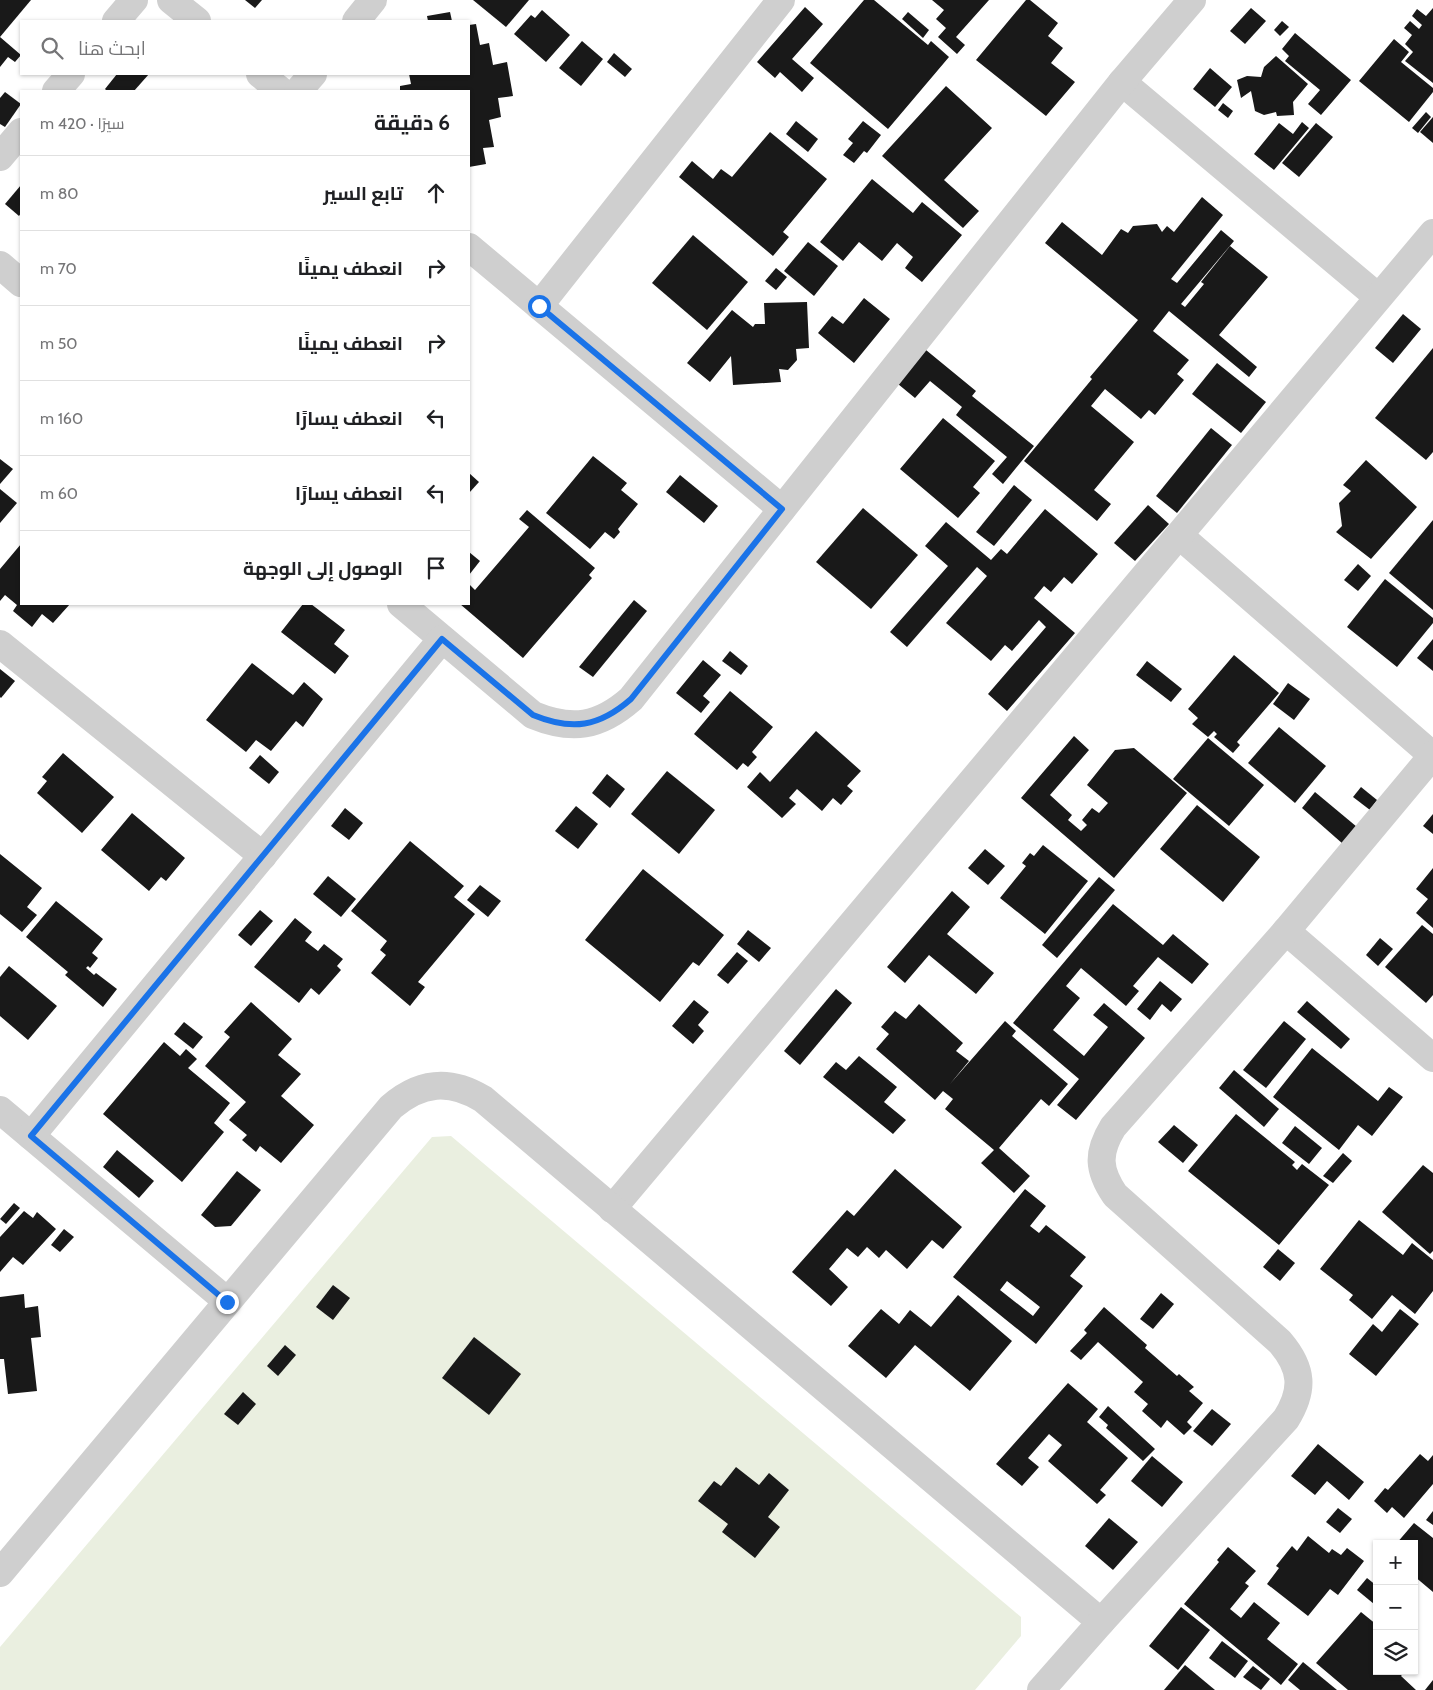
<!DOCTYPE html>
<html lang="ar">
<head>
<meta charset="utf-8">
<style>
	body { margin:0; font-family:Cabin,Cairo,sans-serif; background:#f6f6f6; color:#202124; direction:rtl }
	.controls { position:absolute; right:15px; bottom:15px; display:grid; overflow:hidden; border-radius:0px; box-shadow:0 1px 4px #0004 }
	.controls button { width:45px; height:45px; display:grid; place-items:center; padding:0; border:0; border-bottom:1px solid #e0e0e0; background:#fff; color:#202124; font:25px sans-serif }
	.stop { position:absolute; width:15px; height:15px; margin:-11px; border:4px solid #1a73e8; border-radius:50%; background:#fff }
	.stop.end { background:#1a73e8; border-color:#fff; box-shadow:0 1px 5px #0008 }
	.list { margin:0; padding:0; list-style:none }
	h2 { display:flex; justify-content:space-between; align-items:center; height:65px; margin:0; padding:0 20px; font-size:21px }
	h2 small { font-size:16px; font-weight:400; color:#757577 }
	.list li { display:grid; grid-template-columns:32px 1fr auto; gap:15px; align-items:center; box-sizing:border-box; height:75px; padding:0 20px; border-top:1px solid #e0e0e0 }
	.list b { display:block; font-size:19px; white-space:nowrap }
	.list em { font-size:16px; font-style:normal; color:#757577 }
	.icon { flex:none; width:28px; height:28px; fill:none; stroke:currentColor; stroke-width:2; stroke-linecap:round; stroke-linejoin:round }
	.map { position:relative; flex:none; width:1433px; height:1690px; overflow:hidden; direction:ltr }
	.search { position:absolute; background:#fff; box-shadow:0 1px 4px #0004; left:20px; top:20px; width:450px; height:55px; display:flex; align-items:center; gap:12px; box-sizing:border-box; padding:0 18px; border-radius:0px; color:#757577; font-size:19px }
	.panel { position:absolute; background:#fff; box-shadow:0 1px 4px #0004; left:20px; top:90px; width:450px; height:515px; border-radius:0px; direction:rtl }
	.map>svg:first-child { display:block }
	.green { fill:#eaefe0 }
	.building { fill:#191919; fill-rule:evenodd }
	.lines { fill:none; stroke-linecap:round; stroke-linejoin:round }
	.minor { stroke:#cfcfcf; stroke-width:28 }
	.route { stroke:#1a73e8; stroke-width:6 }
</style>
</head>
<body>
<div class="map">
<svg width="1433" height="1690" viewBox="0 0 1433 1690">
	<rect width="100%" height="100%" fill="#fff"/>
	<!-- green -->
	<path class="green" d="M451,1136L1021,1617V1636L975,1690H0V1647L432,1137Z"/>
	<!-- building -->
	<g class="building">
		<path d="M0,0H31L0,37Z"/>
		<path d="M245,0H262L255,8Z"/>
		<path d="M473,0H529L506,27Z"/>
		<path d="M864,0H874L928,45L931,41L949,57L888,129L810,63Z"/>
		<path d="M932,0H989L956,37L965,45L957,54L938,37L946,28L936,19L944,10Z"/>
		<path d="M1026,0H1030L1058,23L1048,36L1063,48L1051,63L1075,82L1046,116L976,60Z"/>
		<path d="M805,7L823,24L792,59L814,78L802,92L780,72L775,78L757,62Z"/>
		<path d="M1251,8L1266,21L1245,44L1230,31Z"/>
		<path d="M1433,8V83L1405,61L1413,52L1405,44L1412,35L1404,28L1410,21L1419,29L1422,25L1412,16L1417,9L1426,16Z"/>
		<path d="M542,10L570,35L546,62L514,34L531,15L535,18Z"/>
		<path d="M450,12L452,21H428L427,16Z"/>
		<path d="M908,12L929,30L923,38L902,19Z"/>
		<path d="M1282,21L1289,27L1280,36L1274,30Z"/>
		<path d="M476,24L480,45L489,43L493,65L507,62L513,96L498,98L501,117L489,120L494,147L483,148L486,164L469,167V91H400V86L411,84L409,74H469V25Z"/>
		<path d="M1295,33L1351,80L1321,115L1308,104L1320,90L1285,61L1289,56L1282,49Z"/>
		<path d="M0,37L21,55L15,62L8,57L0,67Z"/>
		<path d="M1394,39L1409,52L1401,62L1433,88V92L1409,122L1359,81Z"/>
		<path d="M582,41L603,59L581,86L559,68Z"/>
		<path d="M614,53L632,69L625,77L607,62Z"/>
		<path d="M1276,56L1308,84L1293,102L1294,115L1277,116L1276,112L1264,115L1255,111L1251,91L1241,98L1237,80L1247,76L1261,77L1264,67Z"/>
		<path d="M1210,68L1232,87L1215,107L1193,89Z"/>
		<path d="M117,74H149L134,91H107L105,89Z"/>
		<path d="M946,86L992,128L944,180L979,211L963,228L882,156Z"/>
		<path d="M5,92L21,104L5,127L0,124V98Z"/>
		<path d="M1223,103L1233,111L1228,118L1218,110Z"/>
		<path d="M1426,112L1431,117L1418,133L1412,128Z"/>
		<path d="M1433,117V143L1420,132Z"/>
		<path d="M796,121L818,139L808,152L786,134Z"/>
		<path d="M863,121L881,135L867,153L864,151L854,163L843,155L853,143L848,139Z"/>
		<path d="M1302,122L1309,128L1274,170L1254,154L1279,123L1293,134Z"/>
		<path d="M1316,123L1333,137L1299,177L1282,163Z"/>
		<path d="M770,132L827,179L783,232L789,237L773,256L679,177L692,161L713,179L721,169L732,177Z"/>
		<path d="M872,179L913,213L922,202L962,235L922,282L905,268L913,257L897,243L882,261L859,242L843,261L820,242Z"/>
		<path d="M21,185V213L19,216L5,204Z"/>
		<path d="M1202,197L1223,215L1171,279L1177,283L1221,230L1234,241L1181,304L1185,307L1204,284L1201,282L1230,246L1268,277L1219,335L1257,367L1249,377L1169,311L1153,331L1189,360L1177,374L1184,380L1155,415L1149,410L1141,419L1105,389L1091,406L1134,442L1094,490L1111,504L1097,521L1024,461L1092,379L1090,377L1138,320L1045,243L1062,222L1102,255L1121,229L1128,233L1133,226L1157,224L1162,232L1167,226L1174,232Z"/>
		<path d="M693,235L748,282L707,330L652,283Z"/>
		<path d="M808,242L838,266L814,296L784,271Z"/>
		<path d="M776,268L787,277L776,290L765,281Z"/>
		<path d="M864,298L890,319L854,363L818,333L832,316L843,324Z"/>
		<path d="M807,302L809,348L796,349L797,360L788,370L779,369L781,382L733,385L731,356L710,382L687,363L732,310L753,327L755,324H765L764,303Z"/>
		<path d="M1403,314L1421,329L1393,363L1375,348Z"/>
		<path d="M1433,348V452L1426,460L1375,418Z"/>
		<path d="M926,350L976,391L972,396L1034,446L1003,484L992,474L1007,457L956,415L962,407L930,381L915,398L898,384Z"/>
		<path d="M1217,363L1266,402L1241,433L1192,394Z"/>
		<path d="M943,418L995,461L973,487L980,493L958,518L900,469Z"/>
		<path d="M1211,428L1232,445L1177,513L1156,496Z"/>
		<path d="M593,456L627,483L621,490L638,504L618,529L620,532L614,539L605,532L590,549L546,513Z"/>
		<path d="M0,459L13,469L0,484Z"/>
		<path d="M1366,460L1417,507L1371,559L1336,532L1342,526L1339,503L1351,491L1343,485Z"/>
		<path d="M469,473L479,482L469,493Z"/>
		<path d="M680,475L718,506L704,523L666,492Z"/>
		<path d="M1014,485L1032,500L994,546L976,532Z"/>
		<path d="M0,489L17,503L0,523Z"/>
		<path d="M1148,505L1169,524L1135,561L1114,543Z"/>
		<path d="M863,508L918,555L871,609L816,562Z"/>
		<path d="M1045,509L1098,554L1072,584L1064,577L1051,592L1044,586L1034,598L1075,633L1007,711L988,694L1046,627L1039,620L1012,651L1005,645L991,661L946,623L987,576L977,567L907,647L890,632L948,566L925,546L946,522L991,560L1001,549L1007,554Z"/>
		<path d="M527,510L595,568L589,575L592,578L523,658L460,604H469V584L475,590L529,527L519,519Z"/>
		<path d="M1433,520V610L1389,573Z"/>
		<path d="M21,544V604H70L53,623L42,614L32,627L13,611L17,605L5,595L0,601V569Z"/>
		<path d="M469,552L480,561L469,575Z"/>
		<path d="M1358,564L1371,576L1358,591L1344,580Z"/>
		<path d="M1385,579L1433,618V623L1397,667L1347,627Z"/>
		<path d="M634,600L647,611L593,677L579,667Z"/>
		<path d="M303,604H311L345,630L334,644L349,656L335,674L281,632Z"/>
		<path d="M1433,639V671L1417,658Z"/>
		<path d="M730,651L748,666L741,675L722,661Z"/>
		<path d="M1234,655L1279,693L1237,742L1240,745L1233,753L1214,737L1217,734L1214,731L1208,737L1192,724L1198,718L1188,709Z"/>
		<path d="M703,660L721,675L703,696L710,702L701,713L676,693Z"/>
		<path d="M1147,661L1182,689L1171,702L1136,675Z"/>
		<path d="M252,663L293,695L304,682L323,699L303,727L296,721L271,751L256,740L246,752L206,720Z"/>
		<path d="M0,669L15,681L1,698L0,697Z"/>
		<path d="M1288,683L1310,699L1294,720L1273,704Z"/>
		<path d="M730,691L773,727L752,752L757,757L748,767L743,763L737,770L694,734Z"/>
		<path d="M1279,727L1326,766L1295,803L1248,763Z"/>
		<path d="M816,731L861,771L847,786L853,791L841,805L833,798L822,811L797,789L789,798L796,804L782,818L747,787L760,772L770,782Z"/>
		<path d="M1074,736L1089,750L1050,795L1072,815L1068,820L1081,831L1087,825L1082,820L1092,808L1099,813L1108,803L1087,785L1115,750L1134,748L1187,793L1114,878L1021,798Z"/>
		<path d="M1208,738L1264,785L1229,826L1173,779Z"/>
		<path d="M63,753L114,797L82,833L37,793L47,781L42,777Z"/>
		<path d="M260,755L279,772L269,784L249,768Z"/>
		<path d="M667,771L715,810L679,854L631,814Z"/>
		<path d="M607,774L625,789L610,808L592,793Z"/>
		<path d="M1361,787L1377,800L1370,810L1353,797Z"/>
		<path d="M1315,792L1357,827L1343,844L1302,808Z"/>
		<path d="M1197,805L1260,857L1223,902L1160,849Z"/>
		<path d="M576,806L598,824L578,849L555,831Z"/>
		<path d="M345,808L363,823L349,840L331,826Z"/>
		<path d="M132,813L185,858L166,881L161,877L149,891L101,850Z"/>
		<path d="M1433,814V834L1423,826Z"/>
		<path d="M410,841L464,886L454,897L475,914L418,982L425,987L410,1006L371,973L386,955L380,950L387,941L351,911Z"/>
		<path d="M1043,845L1088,881L1045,934L1000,898L1026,866L1022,863L1030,853L1034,856Z"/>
		<path d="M985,849L1005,866L988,885L968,868Z"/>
		<path d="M0,854L42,888L27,907L37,915L22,932L0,914Z"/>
		<path d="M1433,868V928L1416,913L1428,899L1416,889Z"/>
		<path d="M643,869L724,935L699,966L693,962L660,1002L585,940Z"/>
		<path d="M328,876L356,899L341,917L313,894Z"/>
		<path d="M1099,877L1115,890L1057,958L1042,945Z"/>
		<path d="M480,885L501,901L488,917L467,900Z"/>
		<path d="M952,891L970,907L947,934L994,973L976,994L929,955L905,983L887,967Z"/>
		<path d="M56,901L103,939L92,953L98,958L90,968L88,966L86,968L94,975L96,973L117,989L103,1007L65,975L68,972L26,937Z"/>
		<path d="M1113,904L1163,945L1173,934L1209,964L1192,984L1158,957L1133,986L1139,991L1126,1006L1081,968L1066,986L1080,998L1053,1030L1084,1056L1108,1027L1093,1015L1104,1003L1145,1038L1076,1120L1057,1105L1079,1079L1013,1023Z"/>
		<path d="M260,910L273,921L251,946L238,935Z"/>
		<path d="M295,918L312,932L305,941L318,951L324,944L343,959L337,966L341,970L319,995L311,988L299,1003L254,967Z"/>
		<path d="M1422,925L1433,934V995L1426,1003L1385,967Z"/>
		<path d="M748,930L771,948L759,962L737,944Z"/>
		<path d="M1380,938L1393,949L1378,966L1366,955Z"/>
		<path d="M737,952L748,961L728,984L717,975Z"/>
		<path d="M9,966L57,1006L28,1040L0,1016V977Z"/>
		<path d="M1160,981L1182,999L1171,1012L1162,1004L1150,1020L1137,1009Z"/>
		<path d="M836,989L852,1003L800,1065L784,1051Z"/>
		<path d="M694,1000L709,1012L698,1025L704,1031L693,1044L672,1026Z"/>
		<path d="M1307,1001L1350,1039L1341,1049L1297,1012Z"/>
		<path d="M251,1002L292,1039L278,1055L301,1074L281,1096L314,1125L281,1163L260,1146L256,1152L242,1140L247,1135L229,1120L246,1102L205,1066L230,1037L224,1032Z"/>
		<path d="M919,1004L963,1043L956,1051L969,1061L950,1084L1005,1021L1016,1031L1012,1036L1068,1084L1049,1106L1041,1099L999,1148L1030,1176L1014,1193L981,1163L994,1150L945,1109L953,1099L943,1091L935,1100L876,1049L889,1034L881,1027L895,1011L906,1019Z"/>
		<path d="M1284,1021L1306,1039L1266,1088L1243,1070Z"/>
		<path d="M184,1022L203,1037L193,1049L174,1034Z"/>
		<path d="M164,1042L180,1056L186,1049L197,1059L188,1068L230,1103L214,1123L224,1132L182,1182L103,1114Z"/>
		<path d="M1312,1048L1378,1101L1389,1087L1403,1097L1372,1136L1358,1125L1339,1150L1273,1097Z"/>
		<path d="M859,1056L897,1087L884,1102L906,1120L893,1134L823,1077L836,1062L846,1070Z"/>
		<path d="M1234,1070L1279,1109L1264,1127L1219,1088Z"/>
		<path d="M1236,1114L1295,1162L1292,1165L1297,1170L1302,1164L1329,1185L1279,1245L1188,1171Z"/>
		<path d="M1174,1125L1198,1145L1183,1163L1158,1142Z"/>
		<path d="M1295,1126L1322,1148L1309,1164L1282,1143Z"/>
		<path d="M117,1150L154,1181L139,1198L103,1167Z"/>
		<path d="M1343,1153L1352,1161L1333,1183L1323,1176Z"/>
		<path d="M1423,1165L1433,1173V1251L1430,1254L1382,1212Z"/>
		<path d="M895,1169L962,1227L943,1249L932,1240L907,1269L886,1250L879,1258L867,1247L858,1257L847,1248L829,1269L848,1287L831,1306L792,1272L847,1210L854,1216Z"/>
		<path d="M237,1171L261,1190L231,1226L215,1227L201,1215Z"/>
		<path d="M1025,1189L1046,1206L1030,1226L1039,1233L1046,1225L1086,1257L1070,1276L1083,1286L1036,1344L953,1277ZM1007,1281L1040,1307L1033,1316L1000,1290Z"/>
		<path d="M14,1203L20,1208L6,1224L0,1219Z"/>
		<path d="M24,1211L33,1218L37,1212L56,1229L23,1265L13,1257L0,1272V1237Z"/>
		<path d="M1359,1220L1403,1255L1412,1243L1433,1260V1291L1415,1314L1392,1295L1372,1319L1349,1300L1353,1295L1320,1269Z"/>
		<path d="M64,1229L74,1237L60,1252L51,1245Z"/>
		<path d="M1278,1249L1295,1263L1280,1281L1263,1267Z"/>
		<path d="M333,1285L350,1298L333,1320L316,1307Z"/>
		<path d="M1161,1293L1174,1304L1153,1329L1140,1319Z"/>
		<path d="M24,1294L25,1308L38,1306L41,1337L31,1338L37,1391L8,1394L4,1359H0V1297Z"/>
		<path d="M958,1295L1012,1341L970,1391L915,1345L886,1378L848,1346L881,1309L899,1324L910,1310L931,1327Z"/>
		<path d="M1104,1307L1147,1345L1145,1348L1177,1376L1179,1374L1194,1387L1189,1391L1203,1403L1187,1422L1192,1427L1184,1435L1167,1420L1161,1428L1142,1411L1148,1404L1134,1392L1143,1382L1098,1342L1081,1360L1070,1351L1087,1333L1084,1330Z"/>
		<path d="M1400,1309L1419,1324L1376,1376L1349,1354L1373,1324L1382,1332Z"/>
		<path d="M474,1337L521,1374L489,1415L442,1378Z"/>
		<path d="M285,1345L296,1355L278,1376L267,1366Z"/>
		<path d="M1068,1383L1098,1409L1087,1422L1128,1458L1100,1490L1106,1495L1097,1504L1048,1461L1062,1445L1049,1434L1028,1458L1039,1467L1022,1486L996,1464Z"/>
		<path d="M243,1392L256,1404L238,1425L224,1414Z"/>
		<path d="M1108,1406L1155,1449L1143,1461L1106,1428L1108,1425L1099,1417Z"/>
		<path d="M1212,1409L1231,1424L1212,1446L1193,1431Z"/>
		<path d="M1318,1444L1364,1482L1349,1500L1327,1481L1315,1495L1291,1476Z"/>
		<path d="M1420,1454L1428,1461L1433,1455V1484L1404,1518L1392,1507L1387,1513L1374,1501L1385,1488L1388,1490Z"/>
		<path d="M1152,1456L1183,1482L1162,1507L1131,1481Z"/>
		<path d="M736,1467L759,1485L769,1473L789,1490L768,1517L780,1527L755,1558L722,1532L728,1524L698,1501L714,1481L721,1486Z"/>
		<path d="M1338,1508L1352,1519L1340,1533L1326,1522Z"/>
		<path d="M1433,1511V1525L1426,1520Z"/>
		<path d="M1109,1518L1138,1542L1113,1570L1085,1546Z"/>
		<path d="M1414,1523L1433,1538V1592L1414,1576V1544H1396Z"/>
		<path d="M1308,1536L1329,1553L1332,1549L1341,1555L1347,1548L1364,1561L1338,1595L1330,1589L1308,1616L1267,1584L1279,1568L1276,1566L1292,1546L1297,1551Z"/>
		<path d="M1228,1547L1256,1571L1245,1583L1249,1586L1230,1609L1241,1618L1254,1602L1280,1623L1267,1639L1298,1664L1281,1685L1184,1604L1219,1562L1217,1560Z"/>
		<path d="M1367,1578L1377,1586V1601L1374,1604L1357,1590Z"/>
		<path d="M1181,1607L1210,1630L1178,1670L1149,1646Z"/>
		<path d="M1361,1612L1377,1625V1671H1405L1401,1676L1416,1690H1348L1316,1663Z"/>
		<path d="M1222,1641L1248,1661L1235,1678L1209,1658Z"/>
		<path d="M1303,1662L1337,1690H1300L1288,1680Z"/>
		<path d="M1185,1665L1215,1690H1164Z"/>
		<path d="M1253,1666L1270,1679L1261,1690L1243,1677Z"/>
		<path d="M1433,1680V1690H1425Z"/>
	</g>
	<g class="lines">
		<!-- minor -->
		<g class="minor">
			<path d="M171,0L197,21"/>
			<path d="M116,21L134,0"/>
			<path d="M356,21L373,0"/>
			<path d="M260,74L281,91"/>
			<path d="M1122,82L1378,297"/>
			<path d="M56,91L71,74"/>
			<path d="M298,91L313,74"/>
			<path d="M0,157L21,132"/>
			<path d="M469,247L782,509"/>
			<path d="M0,265L21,283"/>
			<path d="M539,306L781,0"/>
			<path d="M1180,536L1432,755"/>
			<path d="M401,604L533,715C572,731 599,727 631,699L1122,82L1192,0"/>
			<path d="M0,644L263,856"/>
			<path d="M1286,931L1433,1058"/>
			<path d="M0,1110L227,1301"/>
			<path d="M31,1136L442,639"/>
			<path d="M612,1209L1433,233"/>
			<path d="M0,1573L391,1107C421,1081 450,1079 483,1099L1101,1622"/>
			<path d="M1041,1690L1101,1622L1286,1419C1304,1390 1303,1369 1280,1342L1115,1195C1098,1170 1097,1153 1113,1127L1286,931L1433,755"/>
		</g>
	</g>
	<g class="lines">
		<!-- route -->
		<path class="route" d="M227,1302L31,1136L442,639L533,715C572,731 599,727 631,699L782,509L539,306"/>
	</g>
</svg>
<div class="controls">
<button>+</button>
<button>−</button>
<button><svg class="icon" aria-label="layers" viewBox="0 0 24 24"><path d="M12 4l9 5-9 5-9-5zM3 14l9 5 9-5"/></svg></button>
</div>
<div class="stop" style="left:539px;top:306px"></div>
<div class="stop end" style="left:227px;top:1302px"></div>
<div class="search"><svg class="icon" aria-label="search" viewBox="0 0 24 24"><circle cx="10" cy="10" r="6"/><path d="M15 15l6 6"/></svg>ابحث هنا</div>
<section class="panel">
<h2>6 دقيقة<small>سيرًا · 420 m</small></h2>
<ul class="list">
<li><svg class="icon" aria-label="ahead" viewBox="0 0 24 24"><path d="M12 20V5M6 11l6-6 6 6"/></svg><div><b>تابع السير</b></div><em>80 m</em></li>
<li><svg class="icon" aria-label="right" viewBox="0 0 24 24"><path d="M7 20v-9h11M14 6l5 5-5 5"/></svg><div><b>انعطف يمينًا</b></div><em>70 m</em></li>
<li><svg class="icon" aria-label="right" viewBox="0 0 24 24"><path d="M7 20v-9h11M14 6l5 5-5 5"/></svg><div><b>انعطف يمينًا</b></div><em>50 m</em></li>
<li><svg class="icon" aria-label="left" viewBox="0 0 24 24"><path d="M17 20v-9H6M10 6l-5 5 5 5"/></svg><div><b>انعطف يسارًا</b></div><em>160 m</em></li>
<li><svg class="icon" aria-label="left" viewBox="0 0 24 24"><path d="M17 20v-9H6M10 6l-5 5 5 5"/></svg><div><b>انعطف يسارًا</b></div><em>60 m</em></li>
<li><svg class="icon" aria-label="arrive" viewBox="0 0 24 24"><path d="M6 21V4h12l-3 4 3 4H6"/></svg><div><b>الوصول إلى الوجهة</b></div></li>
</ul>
</section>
</div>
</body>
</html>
